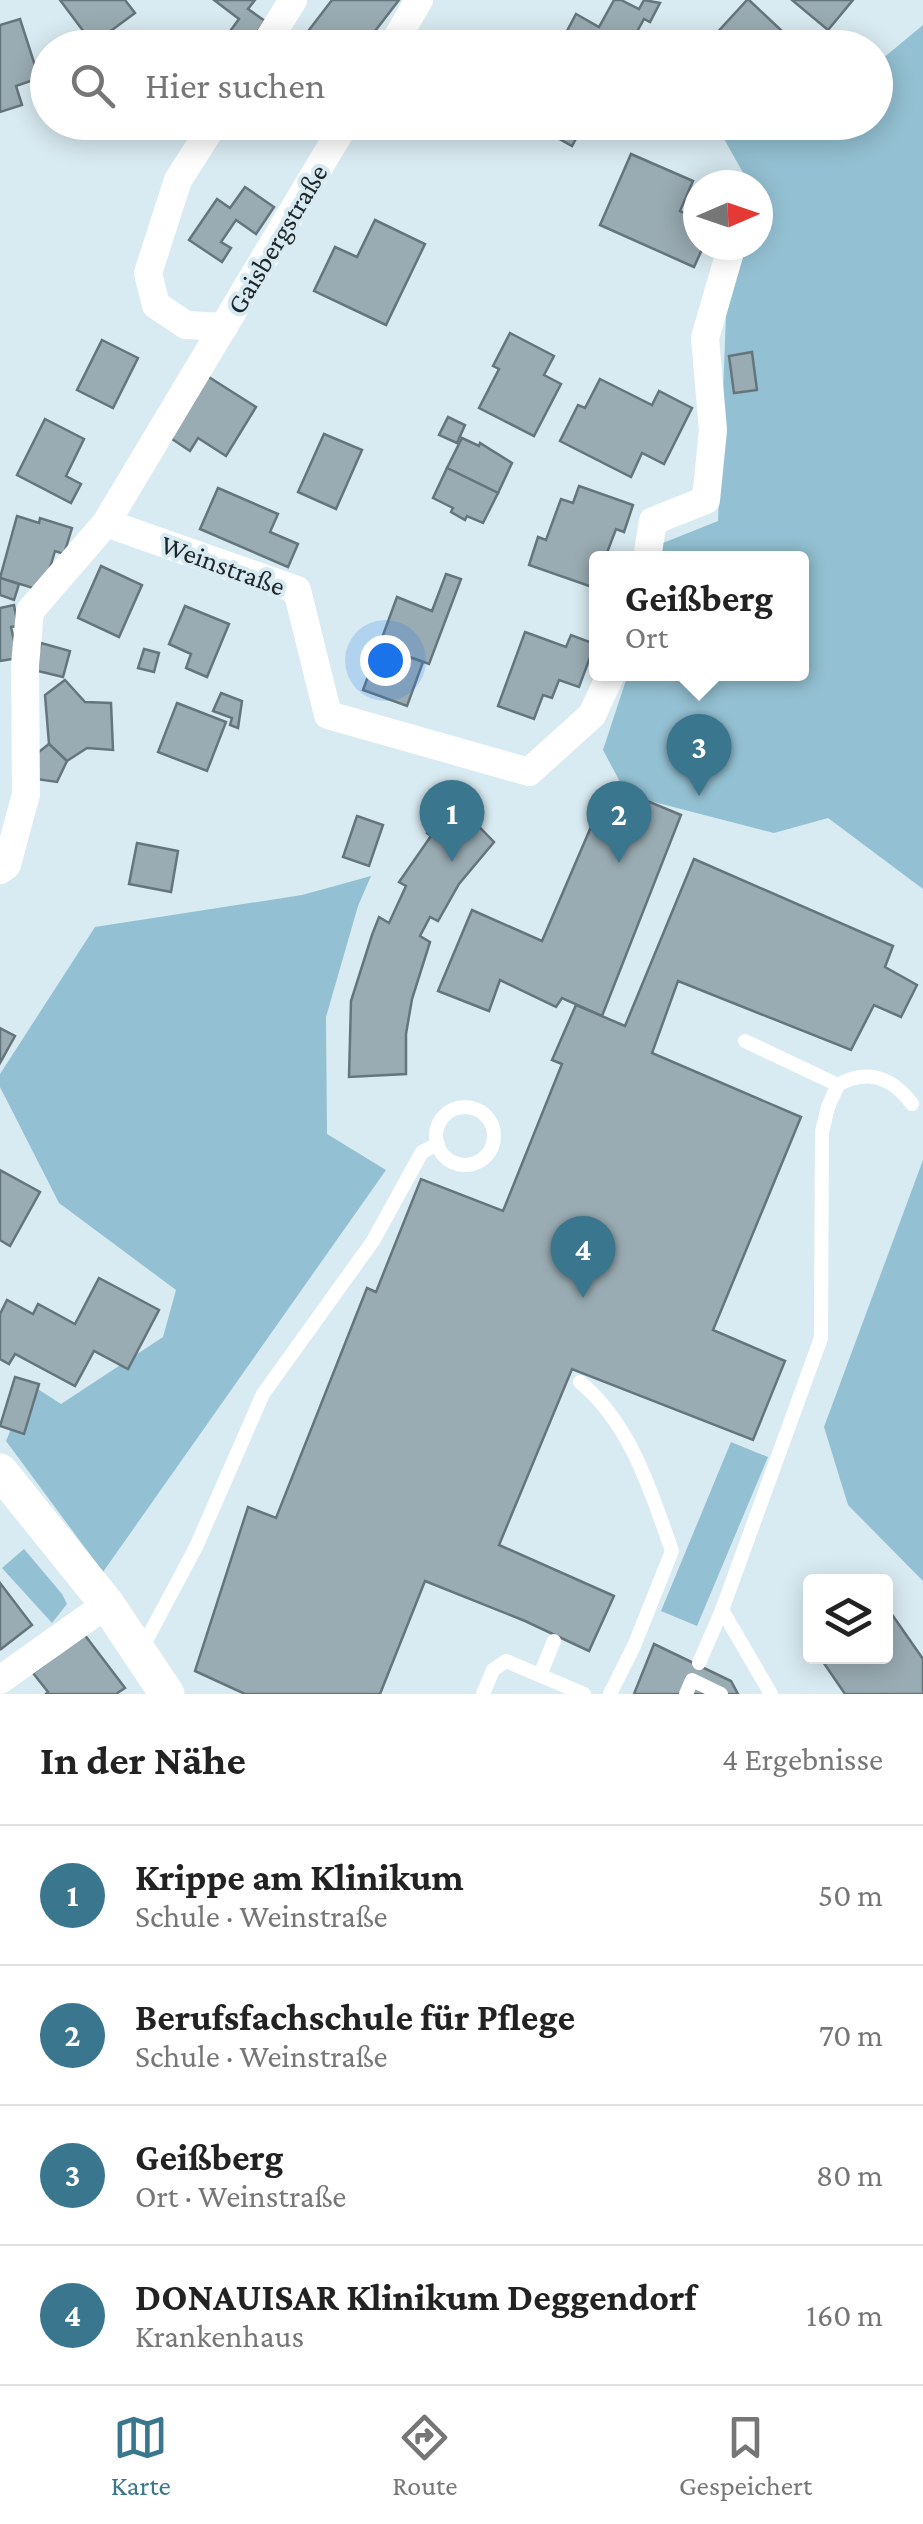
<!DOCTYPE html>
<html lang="de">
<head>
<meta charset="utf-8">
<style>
	body { margin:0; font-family:"Crimson Pro",serif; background:#f2f2f2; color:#222 }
	.controls { position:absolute; right:30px; bottom:30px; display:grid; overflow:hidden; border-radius:10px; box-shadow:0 5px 25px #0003 }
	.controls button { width:90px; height:90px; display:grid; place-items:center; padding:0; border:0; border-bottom:2px solid #e0e0e0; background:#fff; color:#222; font:50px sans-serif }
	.compass { position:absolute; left:683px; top:170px; width:90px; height:90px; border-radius:50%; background:#fff; box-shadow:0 5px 25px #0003; rotate:88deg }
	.you { position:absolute; left:385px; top:660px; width:35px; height:35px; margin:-25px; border:8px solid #fff; border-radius:50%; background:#1a73e8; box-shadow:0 0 0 15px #1a73e833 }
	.badge { display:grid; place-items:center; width:65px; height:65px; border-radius:50%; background:#3a768d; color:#fff; font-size:32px; font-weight:700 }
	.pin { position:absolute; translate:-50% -82px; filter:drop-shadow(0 2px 5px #0008) }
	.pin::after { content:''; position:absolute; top:52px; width:35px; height:30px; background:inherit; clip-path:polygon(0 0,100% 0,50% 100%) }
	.popup { position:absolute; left:589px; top:551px; width:220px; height:130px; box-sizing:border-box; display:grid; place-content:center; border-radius:10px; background:#fff; filter:drop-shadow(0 2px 8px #0005); font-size:32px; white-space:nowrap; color:#767676 }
	.popup b { font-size:38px; color:#222 }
	.popup::after { content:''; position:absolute; left:50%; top:100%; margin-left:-20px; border:20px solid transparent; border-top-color:#fff }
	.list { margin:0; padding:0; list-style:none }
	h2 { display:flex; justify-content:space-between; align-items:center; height:130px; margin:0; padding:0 40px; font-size:42px }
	h2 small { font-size:32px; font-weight:400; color:#767676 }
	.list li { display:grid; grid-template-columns:65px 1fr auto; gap:30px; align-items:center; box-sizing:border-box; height:140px; padding:0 40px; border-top:2px solid #e0e0e0 }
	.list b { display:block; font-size:38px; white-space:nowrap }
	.list p { margin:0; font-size:32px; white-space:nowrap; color:#767676 }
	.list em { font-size:32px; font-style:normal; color:#767676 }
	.icon { flex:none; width:55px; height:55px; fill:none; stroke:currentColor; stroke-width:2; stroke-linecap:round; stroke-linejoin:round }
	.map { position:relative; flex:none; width:923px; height:1694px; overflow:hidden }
	.search { position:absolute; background:#fff; box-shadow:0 5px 25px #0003; left:30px; right:30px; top:30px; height:110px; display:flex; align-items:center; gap:25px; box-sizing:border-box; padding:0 35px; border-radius:55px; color:#767676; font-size:38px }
	.sheet { height:690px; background:#fff }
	nav { display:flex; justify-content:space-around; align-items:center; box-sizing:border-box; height:140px; border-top:2px solid #e0e0e0; background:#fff; font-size:28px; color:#767676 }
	nav a { display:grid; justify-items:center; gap:5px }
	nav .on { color:#3a768d }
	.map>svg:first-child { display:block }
	.green { fill:#93c0d2 }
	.building { fill:#9aacb3; stroke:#65757c; stroke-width:2.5 }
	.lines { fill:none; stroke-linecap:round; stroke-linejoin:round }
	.service { stroke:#fff; stroke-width:14 }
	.minor { stroke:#fff; stroke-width:28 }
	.tertiary { stroke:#fff; stroke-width:35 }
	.labels { text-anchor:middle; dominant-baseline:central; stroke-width:8; stroke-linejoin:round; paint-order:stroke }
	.street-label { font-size:28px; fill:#1f2629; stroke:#d9ebf2 }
</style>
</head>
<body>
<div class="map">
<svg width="923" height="1694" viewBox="0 0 923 1694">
	<rect width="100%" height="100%" fill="#d9ebf2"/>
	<!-- green -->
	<g class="green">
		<path d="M923,25V889L828,818L774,833L627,795L603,750L628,674H802V558H655L658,545L718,521L726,316L745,245H758V185H750L715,123H776L794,130L803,123L876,122V64Z"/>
		<path d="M371,876L358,906L326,1017L327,1134L386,1170L103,1572L6,1441L30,1384L61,1404L163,1337L176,1290L59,1203L0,1087V1074L95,927L302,895Z"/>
		<path d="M923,1160V1581L848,1505L824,1427Z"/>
		<path d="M731,1442L768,1457L697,1626L661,1611Z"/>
		<path d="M24,1549L62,1594L67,1604L52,1623L2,1568Z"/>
	</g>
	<!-- building -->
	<g class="building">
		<path d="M60,0H125L135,13L93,44Z"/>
		<path d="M214,0H255L248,9L265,21L246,48H238L225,38L239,19Z"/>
		<path d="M332,0H399L362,48H331L309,30Z"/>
		<path d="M614,0H621L639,9L644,0L660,3L650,22L644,19L628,48H558L576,14L599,27Z"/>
		<path d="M747,0H749L800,48H703Z"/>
		<path d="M792,0H853L828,30Z"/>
		<path d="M20,19L39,78L16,86L22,105L0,112V25Z"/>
		<path d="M540,122H585L572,146L538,127Z"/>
		<path d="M631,154L693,181L680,211L698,219V245H704L694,267L600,225Z"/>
		<path d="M245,187L274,207L256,234L236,220L221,242L231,248L222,262L189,240L217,199L230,208Z"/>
		<path d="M375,220L425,244L386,325L314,291L335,247L357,257Z"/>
		<path d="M510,333L554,356L544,375L561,384L534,436L479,408L499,369L493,366Z"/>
		<path d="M102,340L138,358L113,408L77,390Z"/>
		<path d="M752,352L757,390L734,393L729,356Z"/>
		<path d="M204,374L256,407L226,456L198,438L190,451L166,435Z"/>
		<path d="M600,379L652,405L659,391L692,408L664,464L642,453L631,477L560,441L578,405L585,408Z"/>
		<path d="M448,417L465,425L457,443L439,435Z"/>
		<path d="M45,419L84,439L66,476L81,484L71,503L17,475Z"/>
		<path d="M324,434L362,450L336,509L298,492Z"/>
		<path d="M462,438L479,446L480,443L512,463L498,493L447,468Z"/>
		<path d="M447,468L498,493L483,523L467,516L465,520L451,512L453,508L433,498Z"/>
		<path d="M579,486L633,505L624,532L616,529L605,558H596L595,588L529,565L538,537L546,540L561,499L573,503Z"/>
		<path d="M218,488L278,514L270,532L298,544L288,567L200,529Z"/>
		<path d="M17,516L39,523L40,518L72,528L64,554L55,551L43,591L0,578Z"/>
		<path d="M101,566L142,585L119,637L78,618Z"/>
		<path d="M446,574L461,579L429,664L379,646L397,597L432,611Z"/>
		<path d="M0,578L19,584L14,600L0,595Z"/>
		<path d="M14,605L18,626L11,627L18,658L0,661V608Z"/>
		<path d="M185,606L229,624L207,677L186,668L191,654L169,644Z"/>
		<path d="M525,632L566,647L571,635L595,644L579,687L559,680L552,698L543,695L534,719L498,706Z"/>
		<path d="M41,643L70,651L63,677L34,670Z"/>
		<path d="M379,646L423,662L407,706L363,690Z"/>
		<path d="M144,649L159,653L154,672L138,668Z"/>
		<path d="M65,680L85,702L111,703L113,750L87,748L67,761L49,744L45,695Z"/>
		<path d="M221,693L242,701L238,728L230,725L232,718L213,711Z"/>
		<path d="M177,703L226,722L207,771L158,752Z"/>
		<path d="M49,744L67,761L57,782L36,779L35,755Z"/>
		<path d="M609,785L681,815L602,1016L562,998L556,1007L500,980L489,1011L438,991L472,910L542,941Z"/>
		<path d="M461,808L494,842L459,884L438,921L430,917L420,936L430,942L412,999L406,1034V1074L349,1077L351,1001L372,935L379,917L389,923L406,886L399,882L431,836L427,833L444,811L452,818Z"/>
		<path d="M357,816L383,825L369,866L343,857Z"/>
		<path d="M137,843L178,851L171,892L129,884Z"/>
		<path d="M694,859L893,946L885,967L917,985L901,1017L874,1005L851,1050L678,981L652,1053L801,1117L713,1330L785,1361L753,1440L572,1369L499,1545L614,1596L589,1651L525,1621L425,1581L380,1694H245L195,1671L248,1507L276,1518L367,1288L376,1292L421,1179L503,1211L562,1064L552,1060L576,1005L625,1026Z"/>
		<path d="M0,1028L15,1036L0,1063Z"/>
		<path d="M0,1170L40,1192L10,1246L0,1240Z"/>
		<path d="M99,1278L159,1310L128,1369L94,1351L75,1386L15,1354L9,1364L0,1359V1314L7,1300L33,1314L38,1304L75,1324Z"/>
		<path d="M15,1377L39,1384L24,1434L0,1426Z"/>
		<path d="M0,1583L32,1625L1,1649L0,1647Z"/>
		<path d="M886,1606L923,1659V1694H845L819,1656H886Z"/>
		<path d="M84,1634L125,1688L116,1694H46L48,1692L33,1673Z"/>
		<path d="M654,1644L731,1681L738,1694H634Z"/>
	</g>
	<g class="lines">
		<!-- service -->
		<g class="service">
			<path d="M745,1041L838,1085"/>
			<circle cx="465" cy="1136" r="29"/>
			<path d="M580,1382C630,1423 651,1491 672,1551L634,1646L610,1694"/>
			<path d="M722,1610L771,1694"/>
			<path d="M140,1652L196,1547L263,1394L373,1241L422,1152L438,1144"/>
			<path d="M699,1663L722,1610L821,1338L822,1132L828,1107L838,1085C868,1068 893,1078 912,1104"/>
			<path d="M540,1675L554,1641"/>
			<path d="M483,1694L493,1670L506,1661L584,1694"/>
			<path d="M686,1694L692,1680L721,1694"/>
		</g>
		<!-- minor -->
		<g class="minor">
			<path d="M263,48L293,0"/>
			<path d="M391,48L419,0"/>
			<path d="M215,122L178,180L148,273L156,305L186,325L224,327"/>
			<path d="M106,523L346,122"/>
			<path d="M647,558L653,521L706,500L713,430L705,338L732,245"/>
			<path d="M0,870L7,865L26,794L25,665L30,611L106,523L297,590L328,715L529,772L592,715L611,674"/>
			<path d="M0,1680L107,1604"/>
		</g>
		<!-- tertiary -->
		<path class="tertiary" d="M0,1471L107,1604L167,1694"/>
	</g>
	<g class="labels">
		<!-- street labels -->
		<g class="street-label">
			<text transform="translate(277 239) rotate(-59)">Gaisbergstraße</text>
			<text transform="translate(223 565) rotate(20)">Weinstraße</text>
		</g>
	</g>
</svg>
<div class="controls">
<button><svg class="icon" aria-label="layers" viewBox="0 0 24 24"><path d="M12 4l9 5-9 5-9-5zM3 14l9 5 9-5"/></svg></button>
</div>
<svg class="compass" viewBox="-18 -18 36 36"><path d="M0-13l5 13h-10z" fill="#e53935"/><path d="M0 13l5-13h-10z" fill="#767676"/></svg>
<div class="you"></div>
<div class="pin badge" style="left:452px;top:862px">1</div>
<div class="pin badge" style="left:619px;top:863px">2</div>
<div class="pin badge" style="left:699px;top:796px">3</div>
<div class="popup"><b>Geißberg</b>Ort</div>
<div class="pin badge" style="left:583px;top:1298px">4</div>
<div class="search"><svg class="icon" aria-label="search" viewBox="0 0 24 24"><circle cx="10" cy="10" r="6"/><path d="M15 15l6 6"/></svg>Hier suchen</div>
</div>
<section class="sheet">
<h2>In der Nähe<small>4 Ergebnisse</small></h2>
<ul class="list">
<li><span class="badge">1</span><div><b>Krippe am Klinikum</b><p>Schule · Weinstraße</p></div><em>50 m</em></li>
<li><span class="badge">2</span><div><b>Berufsfachschule für Pflege</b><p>Schule · Weinstraße</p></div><em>70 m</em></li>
<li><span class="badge">3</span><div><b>Geißberg</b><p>Ort · Weinstraße</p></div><em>80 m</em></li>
<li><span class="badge">4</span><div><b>DONAUISAR Klinikum Deggendorf</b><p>Krankenhaus</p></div><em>160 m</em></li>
</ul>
</section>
<nav>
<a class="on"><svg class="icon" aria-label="map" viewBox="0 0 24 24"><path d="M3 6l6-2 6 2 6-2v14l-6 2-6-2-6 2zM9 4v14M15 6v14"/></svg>Karte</a>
<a><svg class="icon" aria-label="directions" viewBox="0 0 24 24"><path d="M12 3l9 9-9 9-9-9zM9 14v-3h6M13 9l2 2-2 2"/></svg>Route</a>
<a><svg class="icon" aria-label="saved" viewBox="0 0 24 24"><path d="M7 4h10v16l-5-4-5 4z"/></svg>Gespeichert</a>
</nav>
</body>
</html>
